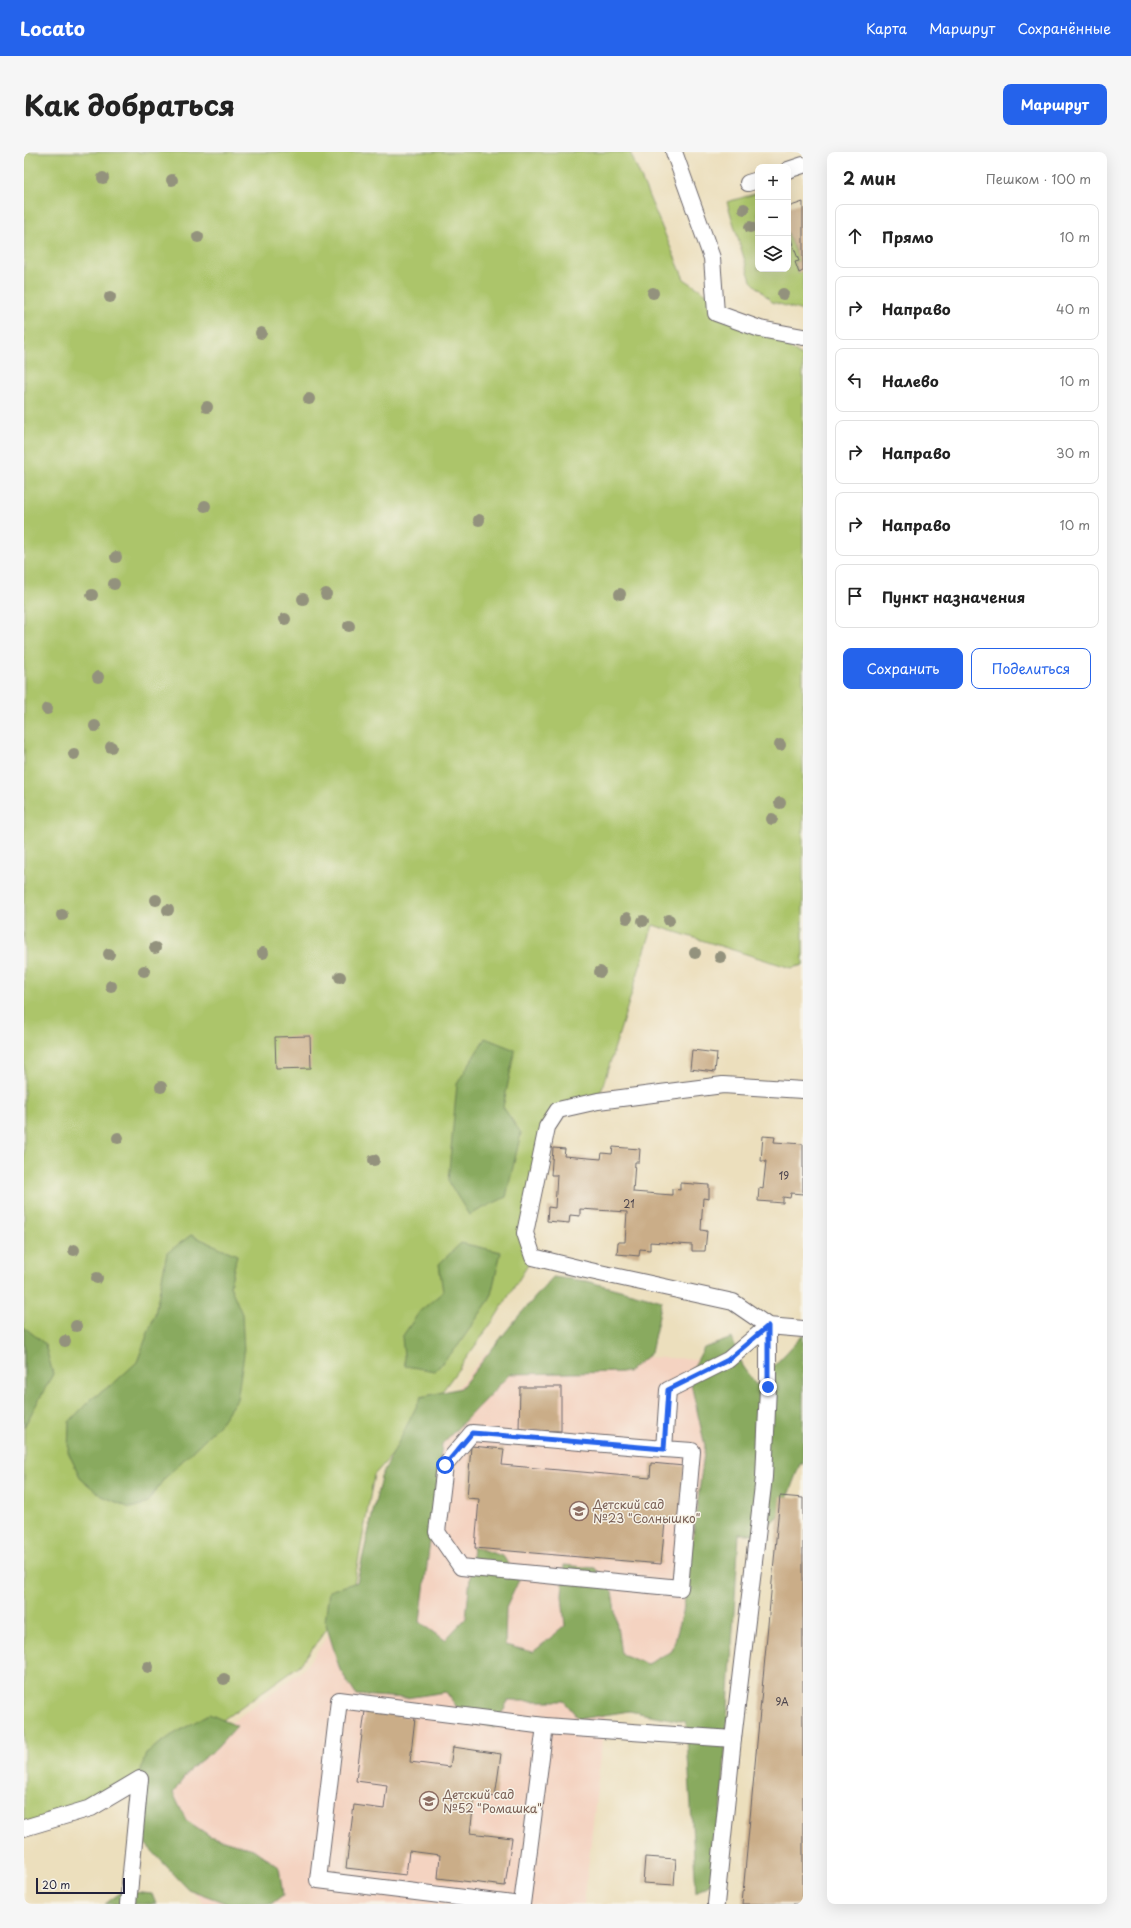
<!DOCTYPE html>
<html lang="ru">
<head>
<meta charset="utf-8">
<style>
	body { margin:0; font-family:"Playpen Sans",sans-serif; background:#f6f6f6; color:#222 }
	.controls { position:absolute; right:12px; top:12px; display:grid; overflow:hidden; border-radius:8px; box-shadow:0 4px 16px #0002 }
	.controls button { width:36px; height:36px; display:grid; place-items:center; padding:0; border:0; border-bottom:1px solid #e0e0e0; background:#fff; color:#222; font:20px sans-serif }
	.scale { position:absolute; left:12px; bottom:10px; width:89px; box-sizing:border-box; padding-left:4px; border:2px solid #22223b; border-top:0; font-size:11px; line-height:14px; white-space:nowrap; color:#22223b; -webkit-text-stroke:3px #f7f3e8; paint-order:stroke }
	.stop { position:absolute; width:12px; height:12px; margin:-9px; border:3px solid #2563eb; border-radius:50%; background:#fff }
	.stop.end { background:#2563eb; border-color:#fff; box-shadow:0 1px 4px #0008 }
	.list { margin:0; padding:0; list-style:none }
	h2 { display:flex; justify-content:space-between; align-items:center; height:52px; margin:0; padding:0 16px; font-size:17px }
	h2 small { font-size:13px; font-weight:400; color:#767676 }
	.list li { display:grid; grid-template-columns:26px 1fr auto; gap:12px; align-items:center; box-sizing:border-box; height:64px; margin:0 8px 8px; padding:0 8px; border:1px solid #e0e0e0; border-radius:8px }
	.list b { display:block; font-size:15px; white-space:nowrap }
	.list em { font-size:13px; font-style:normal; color:#767676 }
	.actions { display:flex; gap:8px; padding:12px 16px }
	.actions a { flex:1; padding:9px 0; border:1px solid #2563eb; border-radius:8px; text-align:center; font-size:14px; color:#2563eb }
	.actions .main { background:#2563eb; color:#fff }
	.icon { flex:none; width:22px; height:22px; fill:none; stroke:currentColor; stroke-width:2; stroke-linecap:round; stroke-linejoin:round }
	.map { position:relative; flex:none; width:779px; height:1752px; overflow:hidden; border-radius:8px }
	header { display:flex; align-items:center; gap:24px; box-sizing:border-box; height:56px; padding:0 20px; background:#2563eb; color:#fff }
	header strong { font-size:19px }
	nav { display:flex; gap:22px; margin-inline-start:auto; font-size:14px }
	.intro { display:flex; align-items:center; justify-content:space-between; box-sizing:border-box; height:96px; padding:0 24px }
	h1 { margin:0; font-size:28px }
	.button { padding:10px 18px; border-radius:8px; background:#2563eb; color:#fff; font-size:14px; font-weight:700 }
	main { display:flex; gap:24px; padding:0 24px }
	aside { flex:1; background:#fff; border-radius:8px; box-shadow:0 4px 16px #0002 }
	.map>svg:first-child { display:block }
	.built { fill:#f4d3c1 }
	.green { fill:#acc56a; stroke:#677452 }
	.forest { fill:#89aa5e; stroke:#56664c }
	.building { fill:#caad88 }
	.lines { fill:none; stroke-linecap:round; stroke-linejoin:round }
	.service-casing { stroke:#696468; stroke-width:18 }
	.service { stroke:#fff; stroke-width:16 }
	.tree { fill:#93927d }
	.route { stroke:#2563eb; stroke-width:5 }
	.labels { text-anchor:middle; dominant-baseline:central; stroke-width:3; stroke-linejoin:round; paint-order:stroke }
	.number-label { font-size:10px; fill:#4c454e }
	.education-label { font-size:12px; fill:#785e54; stroke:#f7f3e8; text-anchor:start }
</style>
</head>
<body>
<header>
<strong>Locato</strong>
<nav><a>Карта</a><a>Маршрут</a><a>Сохранённые</a></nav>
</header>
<div class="intro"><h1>Как добраться</h1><a class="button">Маршрут</a></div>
<main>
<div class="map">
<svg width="779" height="1752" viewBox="0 0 779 1752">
	<rect width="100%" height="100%" fill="#f7f3e8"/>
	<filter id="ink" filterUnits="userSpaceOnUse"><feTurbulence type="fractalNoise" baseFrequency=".025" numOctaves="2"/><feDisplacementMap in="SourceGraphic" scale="8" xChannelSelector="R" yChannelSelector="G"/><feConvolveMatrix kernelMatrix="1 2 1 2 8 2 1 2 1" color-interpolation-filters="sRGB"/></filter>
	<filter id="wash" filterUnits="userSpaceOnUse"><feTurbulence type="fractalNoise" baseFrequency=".012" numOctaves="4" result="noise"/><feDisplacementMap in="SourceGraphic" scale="16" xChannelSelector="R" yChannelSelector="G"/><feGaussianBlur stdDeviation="0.9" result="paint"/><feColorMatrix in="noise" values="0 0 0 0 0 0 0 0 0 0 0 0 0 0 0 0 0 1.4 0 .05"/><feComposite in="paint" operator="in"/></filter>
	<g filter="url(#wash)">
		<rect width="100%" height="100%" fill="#ecdfbd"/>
		<!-- built -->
		<path class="built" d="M463,1200L704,1208L671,1557L583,1547L560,1752H180L123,1686L131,1627L280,1517L330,1447L357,1329Z"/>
		<!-- green -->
		<g class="green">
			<path d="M0,0H606L660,127L779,205V813L767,816L629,773L574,949L534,958L501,1081L509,1105L469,1169L391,1277L350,1323L328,1443L276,1513L116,1627L0,1676Z"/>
			<path d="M734,41V117H764V80L775,109L771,110L774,121L779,119V159L748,150L727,129L703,50Z"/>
		</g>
		<!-- forest -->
		<g class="forest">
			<path d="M461,886L491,898L479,955L497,981L482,1045L445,1063L424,1029L433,932Z"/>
			<path d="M167,1083L213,1103L206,1134L218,1162L220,1202L213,1247L195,1273L140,1327L122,1352L106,1356L78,1344L57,1327L44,1300L45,1270L66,1248L91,1230L113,1210L131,1162L143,1101Z"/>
			<path d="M437,1091L477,1100L466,1147L433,1195L411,1219L381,1214L378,1185L396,1159L419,1140L415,1112Z"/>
			<path d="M529,1125L562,1129L638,1149L627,1201L604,1220L486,1222L418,1292L396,1470L421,1488L442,1466L449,1395L479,1404L495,1428L482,1456L481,1493L509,1500L541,1474L538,1444L540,1413L571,1416L588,1439L597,1502L623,1512L648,1499L659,1460L681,1294L665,1223L680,1196L708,1186L718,1214L732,1233L779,1183V1312H776L758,1359L737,1382H715L693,1728L672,1740L662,1570L605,1559L555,1567L540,1549H484L470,1576L440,1565L422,1540L382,1546L332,1543L316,1518L301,1469L305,1439L333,1430L357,1325L397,1245L437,1236L492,1167Z"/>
			<path d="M0,1175L21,1192L29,1222L0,1275Z"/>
			<path d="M185,1562L213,1574L192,1597L167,1616L149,1641L162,1668L186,1684L229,1697L255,1715L259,1743L247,1752H204L164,1737L113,1683L108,1651L122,1601L148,1583Z"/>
			<path d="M99,1739L128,1742L132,1752H81Z"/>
		</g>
		<g id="blocks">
			<!-- building -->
			<g class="building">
				<path d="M779,50V119L775,121L771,110L775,109L764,80V55Z"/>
				<path d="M286,884L287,916L252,917L251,885Z"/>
				<path d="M668,898L693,901L691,920L666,917Z"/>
				<path d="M739,984L751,985L750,990L779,992V1042L767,1041L766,1046L759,1045V1051L734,1049L735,1036L739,1037L742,1009H737Z"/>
				<path d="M589,995L616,997L615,1010H611L609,1040L648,1043V1037L656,1038V1031L685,1033V1047L679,1046L677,1078L683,1079L681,1099H668V1093L626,1090V1098L616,1097L615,1104L593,1102L594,1090H601L603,1060L556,1057V1064L546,1063L545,1071L523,1069L524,1055L531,1056L533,1023H527L529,996L541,997L540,1004L577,1007L578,1001L588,1002Z"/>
				<path d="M496,1235H537V1279L495,1278Z"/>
				<path d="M447,1294L480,1297L478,1313L626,1326L627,1311L660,1314L655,1371L641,1370L637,1412L451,1396L455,1347L443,1346Z"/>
				<path d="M756,1344L779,1346V1752H718Z"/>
				<path d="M341,1559L391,1566L386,1610L426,1615L429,1595L477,1602L471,1645L451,1642L446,1681L488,1686L481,1734L414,1726L416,1703L385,1699L382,1723L322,1716L330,1653L360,1657L363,1633L332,1629Z"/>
				<path d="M621,1705L652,1707L650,1733L619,1731Z"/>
			</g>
		</g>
	</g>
	<g filter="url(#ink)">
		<use href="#blocks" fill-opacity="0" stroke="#696468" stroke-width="1"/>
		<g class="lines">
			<!-- service casing -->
			<g class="service-casing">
				<g id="service">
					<path d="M650,0L688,106L692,161L736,177L779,185"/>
					<path d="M764,18L779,13"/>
					<path d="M724,31L734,28"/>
					<path d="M640,1297L668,1299L656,1436L437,1415L413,1380L421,1313L448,1281L640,1297L644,1238L704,1208L744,1174L709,1150L562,1118L509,1105L501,1081L523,975L534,958L574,949L699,933L779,938"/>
					<path d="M0,1676L67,1656L116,1627L104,1752"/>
					<path d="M489,1752L294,1728L315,1548L521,1574L709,1587"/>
					<path d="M498,1752L521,1574"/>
					<path d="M692,1752L709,1587L740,1325L744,1235V1174L779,1177"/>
				</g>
			</g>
			<!-- service -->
			<use href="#service" class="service"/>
		</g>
		<!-- trees -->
		<g class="tree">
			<circle cx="79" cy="26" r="6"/>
			<circle cx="148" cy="28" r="6"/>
			<circle cx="720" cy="57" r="6"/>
			<circle cx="726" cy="75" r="6"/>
			<circle cx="174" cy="85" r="6"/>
			<circle cx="629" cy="141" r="6"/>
			<circle cx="759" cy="142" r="6"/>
			<circle cx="86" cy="145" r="6"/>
			<circle cx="237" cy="181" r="6"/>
			<circle cx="285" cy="247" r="6"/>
			<circle cx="183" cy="255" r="6"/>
			<circle cx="181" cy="354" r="6"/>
			<circle cx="455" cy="368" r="6"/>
			<circle cx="92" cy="405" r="6"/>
			<circle cx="90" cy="432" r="6"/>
			<circle cx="302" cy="442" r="6"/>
			<circle cx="596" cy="442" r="6"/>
			<circle cx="68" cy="443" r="6"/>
			<circle cx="279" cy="447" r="6"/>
			<circle cx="261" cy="467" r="6"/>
			<circle cx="325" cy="474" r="6"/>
			<circle cx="74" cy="525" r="6"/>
			<circle cx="23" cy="557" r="6"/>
			<circle cx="71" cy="574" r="6"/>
			<circle cx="756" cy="593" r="6"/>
			<circle cx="87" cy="595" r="6"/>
			<circle cx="50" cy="602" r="6"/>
			<circle cx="756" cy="651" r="6"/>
			<circle cx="748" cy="667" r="6"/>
			<circle cx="132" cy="748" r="6"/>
			<circle cx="144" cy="758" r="6"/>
			<circle cx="38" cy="763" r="6"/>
			<circle cx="603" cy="766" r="6"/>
			<circle cx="645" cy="768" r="6"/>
			<circle cx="619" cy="769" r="6"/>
			<circle cx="131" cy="796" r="6"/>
			<circle cx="239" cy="801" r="6"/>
			<circle cx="671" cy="801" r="6"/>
			<circle cx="85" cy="802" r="6"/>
			<circle cx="696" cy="805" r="6"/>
			<circle cx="120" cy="819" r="6"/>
			<circle cx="576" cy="820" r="6"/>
			<circle cx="316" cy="825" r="6"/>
			<circle cx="87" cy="834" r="6"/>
			<circle cx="137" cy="935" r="6"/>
			<circle cx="94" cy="986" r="6"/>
			<circle cx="350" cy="1008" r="6"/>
			<circle cx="50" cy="1098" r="6"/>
			<circle cx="73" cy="1126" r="6"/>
			<circle cx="52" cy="1174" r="6"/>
			<circle cx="41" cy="1189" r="6"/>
			<circle cx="124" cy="1515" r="6"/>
			<circle cx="200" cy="1527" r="6"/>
		</g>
	</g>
	<g class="lines" filter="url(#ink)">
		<!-- route -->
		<path class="route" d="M421,1313L448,1281L640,1297L644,1238L704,1208L744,1174V1235"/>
	</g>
	<!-- icons -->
	<defs>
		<g id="school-ring" transform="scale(1)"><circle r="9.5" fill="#f7f3e8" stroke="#8d6e63" stroke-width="1.5"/><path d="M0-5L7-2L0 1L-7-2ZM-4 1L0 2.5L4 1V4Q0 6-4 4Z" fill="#8d6e63"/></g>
	</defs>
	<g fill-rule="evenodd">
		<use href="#school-ring" x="555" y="1359"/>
		<use href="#school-ring" x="405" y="1649"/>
	</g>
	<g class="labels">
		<!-- number labels -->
		<g class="number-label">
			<text x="760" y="1023">19</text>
			<text x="605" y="1051">21</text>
			<text x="758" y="1549">9А</text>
		</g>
		<!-- education labels -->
		<g class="education-label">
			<text x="569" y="1352">Детский сад<tspan x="569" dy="14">№23 "Солнышко"</tspan></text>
			<text x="419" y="1642">Детский сад<tspan x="419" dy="14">№52 "Ромашка"</tspan></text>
		</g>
	</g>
</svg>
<div class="controls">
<button>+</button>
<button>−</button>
<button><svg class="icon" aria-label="layers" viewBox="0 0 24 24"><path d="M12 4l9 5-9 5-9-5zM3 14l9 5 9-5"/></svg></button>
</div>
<div class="scale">20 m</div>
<div class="stop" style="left:421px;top:1313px"></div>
<div class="stop end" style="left:744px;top:1235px"></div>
</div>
<aside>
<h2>2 мин<small>Пешком · 100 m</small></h2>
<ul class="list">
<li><svg class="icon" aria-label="ahead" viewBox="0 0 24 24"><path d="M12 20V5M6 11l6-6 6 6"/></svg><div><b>Прямо</b></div><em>10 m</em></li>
<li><svg class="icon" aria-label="right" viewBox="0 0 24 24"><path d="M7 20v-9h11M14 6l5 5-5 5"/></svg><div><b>Направо</b></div><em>40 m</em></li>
<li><svg class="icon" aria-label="left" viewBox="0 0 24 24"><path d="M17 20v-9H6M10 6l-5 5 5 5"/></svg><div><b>Налево</b></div><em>10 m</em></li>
<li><svg class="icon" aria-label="right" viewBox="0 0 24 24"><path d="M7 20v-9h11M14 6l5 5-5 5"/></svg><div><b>Направо</b></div><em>30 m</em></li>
<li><svg class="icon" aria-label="right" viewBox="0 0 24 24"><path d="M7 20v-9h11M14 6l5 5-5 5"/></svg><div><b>Направо</b></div><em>10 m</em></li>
<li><svg class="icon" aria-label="arrive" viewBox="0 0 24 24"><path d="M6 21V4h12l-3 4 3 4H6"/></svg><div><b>Пункт назначения</b></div></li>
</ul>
<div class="actions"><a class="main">Сохранить</a><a>Поделиться</a></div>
</aside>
</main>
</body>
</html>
